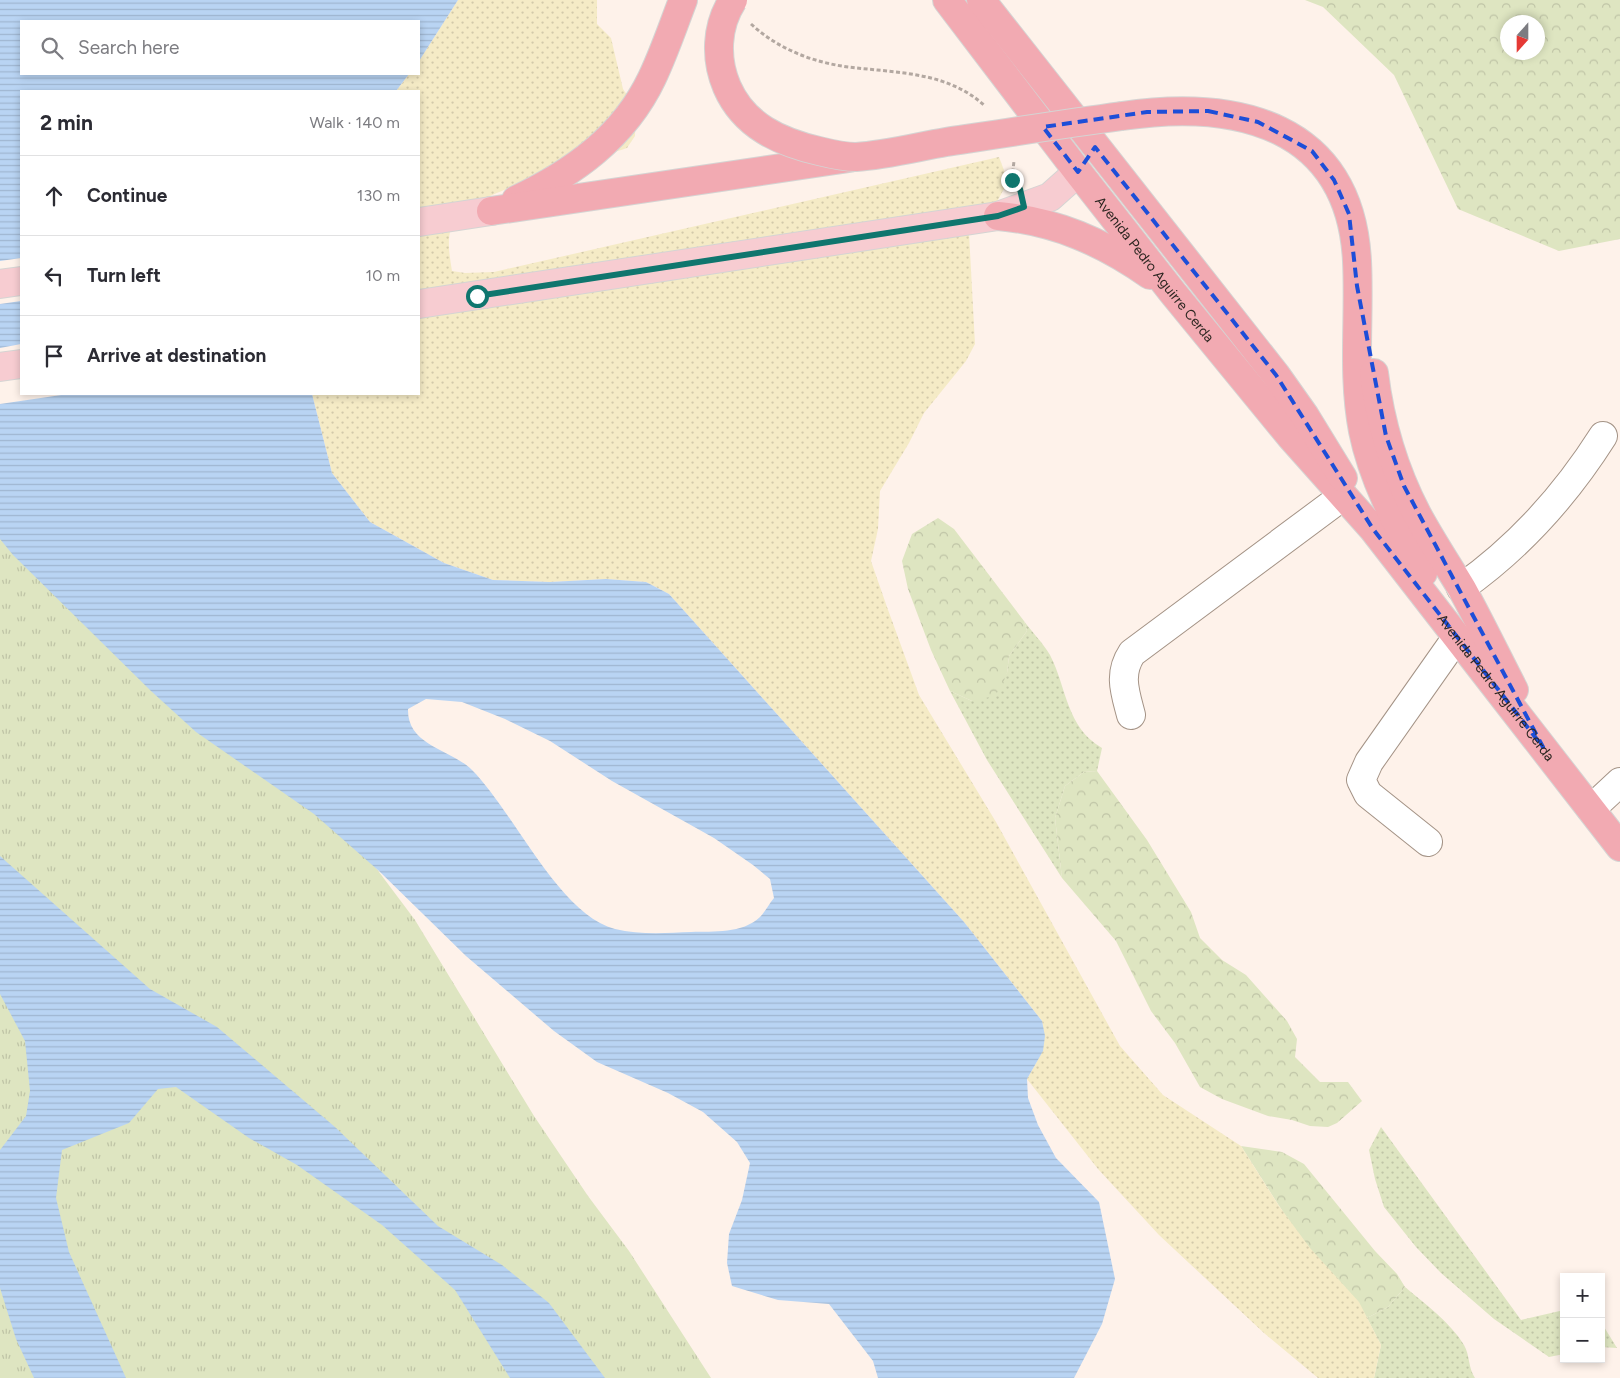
<!DOCTYPE html>
<html lang="en">
<head>
<meta charset="utf-8">
<style>
	body { margin:0; font-family:Figtree,sans-serif; background:#f2f2f3; color:#2b2b33 }
	.controls { position:absolute; right:15px; bottom:15px; display:grid; overflow:hidden; border-radius:0px; box-shadow:0 2px 8px #0003 }
	.controls button { width:45px; height:45px; display:grid; place-items:center; padding:0; border:0; border-bottom:1px solid #e1e1e2; background:#fff; color:#2b2b33; font:25px sans-serif }
	.compass { position:absolute; left:1500px; top:15px; width:45px; height:45px; border-radius:50%; background:#fff; box-shadow:0 2px 8px #0003; rotate:201deg }
	.stop { position:absolute; width:15px; height:15px; margin:-11px; border:4px solid #0f766e; border-radius:50%; background:#fff }
	.stop.end { background:#0f766e; border-color:#fff; box-shadow:0 1px 5px #0008 }
	.list { margin:0; padding:0; list-style:none }
	h2 { display:flex; justify-content:space-between; align-items:center; height:65px; margin:0; padding:0 20px; font-size:21px }
	h2 small { font-size:16px; font-weight:400; color:#7c7c81 }
	.list li { display:grid; grid-template-columns:32px 1fr auto; gap:15px; align-items:center; box-sizing:border-box; height:80px; padding:0 20px; border-top:1px solid #e1e1e2 }
	.list b { display:block; font-size:19px; white-space:nowrap }
	.list em { font-size:16px; font-style:normal; color:#7c7c81 }
	.icon { flex:none; width:28px; height:28px; fill:none; stroke:currentColor; stroke-width:2; stroke-linecap:round; stroke-linejoin:round }
	.map { position:relative; flex:none; width:1620px; height:1378px; overflow:hidden }
	.search { position:absolute; background:#fff; box-shadow:0 2px 8px #0003; left:20px; top:20px; width:400px; height:55px; display:flex; align-items:center; gap:12px; box-sizing:border-box; padding:0 18px; border-radius:0px; color:#7c7c81; font-size:19px }
	.panel { position:absolute; background:#fff; box-shadow:0 2px 8px #0003; left:20px; top:90px; width:400px; height:305px; border-radius:0px }
	.map>svg:first-child { display:block }
	.grass { fill:url(#grass-dots) }
	.forest { fill:url(#forest-crowns); fill-rule:evenodd }
	.sand { fill:url(#sand-dots) }
	.park { fill:url(#park-tufts) }
	.water { fill:url(#water-rules); fill-rule:evenodd }
	.pier { fill:#fef2ea }
	.lines { fill:none; stroke-linecap:round; stroke-linejoin:round }
	.minor-casing { stroke:#a49386; stroke-width:30 }
	.major-casing { stroke:#d5d4d3; stroke-width:30 }
	.highway-casing { stroke:#d5d4d3; stroke-width:30 }
	.path { stroke:#b3a8a1; stroke-width:3; stroke-dasharray:4 2.5; stroke-linecap:butt }
	.minor { stroke:#fff; stroke-width:28 }
	.major { stroke:#f7ccd1; stroke-width:28 }
	.highway { stroke:#f2aab2; stroke-width:28 }
	.highway-bridge-casing { stroke:#d5d4d3; stroke-width:30; stroke-linecap:butt }
	.highway-bridge { stroke:#f2aab2; stroke-width:28 }
	.route { stroke:#0f766e; stroke-width:6 }
	.marked { fill:none; stroke:#1d4ed8; stroke-width:4; stroke-dasharray:10 6; stroke-linejoin:round }
	.labels { text-anchor:middle; dominant-baseline:central; stroke-width:5; stroke-linejoin:round; paint-order:stroke }
	.street-label { font-size:14px; fill:#2d2621; stroke:#fff }
</style>
</head>
<body>
<div class="map">
<svg width="1620" height="1378" viewBox="0 0 1620 1378">
	<defs>
		<pattern id="grass-dots" width="8" height="8" patternUnits="userSpaceOnUse" patternTransform="scale(1.25)"><rect width="8" height="8" fill="#dee5c1"/><path d="M2 2h.1M6 6h.1" fill="none" stroke="#bfc4a6" stroke-width="1.8" stroke-linecap="round"/></pattern>
		<pattern id="forest-crowns" width="20" height="18" patternUnits="userSpaceOnUse" patternTransform="scale(1.25)"><rect width="20" height="18" fill="#dee5c1"/><path d="M2 6a3 3 0 1 1 6 0M12 15a3 3 0 1 1 6 0" fill="none" stroke="#bfc4a6"/></pattern>
		<pattern id="sand-dots" width="8" height="8" patternUnits="userSpaceOnUse" patternTransform="scale(1.25)"><rect width="8" height="8" fill="#f5ebc6"/><path d="M2 2h.1M6 6h.1" fill="none" stroke="#d2c9aa" stroke-width="1.8" stroke-linecap="round"/></pattern>
		<pattern id="park-tufts" width="24" height="20" patternUnits="userSpaceOnUse" patternTransform="scale(1.25)"><rect width="24" height="20" fill="#dee5c1"/><path d="M3 7l-1-3M5 7V3M7 7l1-3M15 17l-1-3M17 17v-4M19 17l1-3" fill="none" stroke="#bfc4a6"/></pattern>
		<pattern id="water-rules" width="6" height="5" patternUnits="userSpaceOnUse" patternTransform="scale(1.25)"><rect width="6" height="5" fill="#b9d4f3"/><path d="M0 2.5h6" fill="none" stroke="#9fb6d0"/></pattern>
	</defs>
	<rect width="100%" height="100%" fill="#fef2ea"/>
	<!-- grass -->
	<g class="grass">
		<path d="M1024,621C1032,632 1043,643 1050,655C1067,688 1066,727 1102,748L1097,771L1084,772L1065,786L1055,818L1062,878L987,760L950,691L972,701L1007,673L1009,656L1027,631Z"/>
		<path d="M1381,1127L1521,1320L1564,1310V1354L1549,1357L1494,1319L1441,1273L1416,1247L1384,1207L1375,1179L1369,1150Z"/>
		<path d="M1405,1287C1425,1304 1450,1322 1464,1345C1470,1355 1468,1368 1475,1378H1374L1381,1345L1367,1318L1388,1307Z"/>
		<path d="M1601,1322L1617,1348L1601,1347Z"/>
	</g>
	<!-- forest -->
	<g class="forest">
		<path d="M1305,0H1620V239L1559,251L1458,209L1394,75L1323,7ZM1538,22V52H1508V22Z"/>
		<path d="M938,518L954,529L1024,621L1027,631L1009,656L1007,673L1001,688L994,696L972,701L950,691L931,650L908,589L902,561L912,534Z"/>
		<path d="M1097,771L1147,840L1191,912L1200,938L1222,960L1246,975L1287,1021L1297,1039L1295,1057L1320,1082H1348L1362,1101L1337,1123L1328,1127L1310,1126L1292,1120L1268,1116L1222,1099L1200,1087L1175,1043L1151,1011L1116,941L1062,878L1055,818L1065,786L1084,772Z"/>
		<path d="M1241,1146L1282,1152L1304,1164L1375,1251L1397,1274L1405,1287L1388,1307L1367,1318C1353,1291 1328,1272 1309,1248C1284,1216 1263,1180 1241,1146Z"/>
	</g>
	<!-- sand -->
	<path class="sand" d="M458,0H597V24L611,38L623,89L636,108L635,136L627,148C595,159 474,194 457,216C445,233 449,252 452,271L465,273L494,272L999,157L1008,181L998,200L969,233L975,344L966,361L924,413L909,443L880,491L878,529L871,561L887,607L919,695L996,822L1120,1046L1163,1095L1241,1146L1279,1206L1310,1248L1359,1302L1381,1345L1374,1378H1318L1264,1333L1159,1235L1098,1169L1027,1079C1040,1056 1047,1048 1042,1021L964,922L669,594L646,582L606,579L550,582L493,580L444,563L370,522L332,473L312,394H419V91H396L409,74H419V61Z"/>
	<!-- park -->
	<path class="park" d="M0,464L352,836L415,920L534,1116L588,1196L629,1251L711,1378H0Z"/>
	<!-- water -->
	<g class="water">
		<path d="M0,0H458L419,61V21H21V74H409L396,91H21V394H312L332,473L370,522L444,563L493,580L550,582L606,579L646,582L669,594L964,922L1042,1021L1045,1036L1043,1051L1027,1079L1028,1098L1038,1125L1056,1158L1099,1202L1115,1279L1102,1324L1074,1378H878L873,1361L829,1304L778,1300L732,1286L727,1263L729,1234L742,1200L750,1163L737,1142L703,1112L668,1093L597,1062L554,1031L466,956L379,871L314,814L196,732L151,691L13,555L0,539ZM426,699L462,702L505,719L550,741L612,781L714,838L753,865L770,879L774,898C769,904 765,912 760,917C742,934 714,931 691,932C667,933 639,935 615,929C559,915 514,812 472,770C451,749 407,746 408,709Z"/>
		<path d="M0,856L150,989L217,1027L335,1127L438,1226L502,1265L549,1303L605,1378H510L455,1290L382,1225L297,1165L249,1138L176,1087L158,1089L129,1123L62,1150L56,1198L69,1252L126,1378H34L16,1339L0,1288V1150L26,1116L30,1091L25,1041L0,994Z"/>
	</g>
	<!-- pier -->
	<g class="pier">
		<path d="M21,258V301L0,304V261Z"/>
		<path d="M21,344V394H68L0,404V348Z"/>
	</g>
	<g class="lines">
		<!-- minor casing -->
		<g class="minor-casing">
			<g id="minor">
				<path d="M1461,588C1519,547 1565,496 1603,436"/>
				<path d="M1131,715C1125,692 1118,674 1132,653L1343,496"/>
				<path d="M1591,809L1620,782"/>
				<path d="M1428,842L1368,794L1361,780L1369,762L1457,637"/>
			</g>
		</g>
		<!-- major casing -->
		<g class="major-casing">
			<g id="major">
				<path d="M419,222L491,211"/>
				<path d="M0,284L21,281"/>
				<path d="M419,304L998,216L1050,197L1078,172"/>
				<path d="M0,367L21,364"/>
			</g>
		</g>
		<!-- highway casing -->
		<g class="highway-casing">
			<g id="highway">
				<path id="s1" d="M947,0L1078,172L1173,293L1291,437L1373,529L1620,847"/>
				<path d="M981,0L1276,375L1305,416L1343,478"/>
				<path d="M1122,116C1236,99 1350,124 1357,261C1360,318 1352,374 1363,431C1373,481 1399,528 1423,573"/>
				<path d="M516,200C573,173 624,137 652,78C664,53 673,26 683,0"/>
				<path d="M491,211L849,158"/>
				<path d="M998,216C1055,221 1103,242 1150,275"/>
				<path d="M1374,373C1380,422 1394,470 1417,514C1431,540 1447,564 1462,589C1480,622 1497,657 1514,690"/>
			</g>
		</g>
		<!-- path -->
		<g class="path">
			<path d="M751,24C778,49 812,62 848,67C896,73 947,71 985,106"/>
			<path d="M1012,179L1014,161"/>
		</g>
		<!-- minor -->
		<use href="#minor" class="minor"/>
		<!-- major -->
		<use href="#major" class="major"/>
		<!-- highway -->
		<use href="#highway" class="highway"/>
		<!-- highway-bridge casing -->
		<g class="highway-bridge-casing">
			<path id="highway-bridge" d="M733,0C716,26 715,59 727,87C744,126 780,142 819,151C831,154 844,157 856,157C886,155 917,147 946,142C1005,133 1063,124 1122,116"/>
		</g>
		<!-- highway-bridge -->
		<use href="#highway-bridge" class="highway-bridge"/>
	</g>
	<g class="lines">
		<!-- route -->
		<path class="route" d="M477,296L998,216L1024,207L1020,189L1012,180"/>
	</g>
	<!-- marked area -->
	<path class="marked" d="M1208,111L1258,122L1312,151L1334,180L1349,214L1357,286L1386,436L1404,486L1543,747L1373,529L1276,375L1095,147L1078,172L1043,127L1147,112Z"/>
	<g class="labels">
		<!-- street labels -->
		<g class="street-label">
			<text stroke="none"><textPath href="#s1" startOffset="340">Avenida Pedro Aguirre Cerda</textPath></text>
			<text stroke="none"><textPath href="#s1" startOffset="880">Avenida Pedro Aguirre Cerda</textPath></text>
		</g>
	</g>
</svg>
<div class="controls">
<button>+</button>
<button>−</button>
</div>
<svg class="compass" viewBox="-18 -18 36 36"><path d="M0-13l5 13h-10z" fill="#e53935"/><path d="M0 13l5-13h-10z" fill="#7c7c81"/></svg>
<div class="stop" style="left:477px;top:296px"></div>
<div class="stop end" style="left:1012px;top:180px"></div>
<div class="search"><svg class="icon" aria-label="search" viewBox="0 0 24 24"><circle cx="10" cy="10" r="6"/><path d="M15 15l6 6"/></svg>Search here</div>
<section class="panel">
<h2>2 min<small>Walk · 140 m</small></h2>
<ul class="list">
<li><svg class="icon" aria-label="ahead" viewBox="0 0 24 24"><path d="M12 20V5M6 11l6-6 6 6"/></svg><div><b>Continue</b></div><em>130 m</em></li>
<li><svg class="icon" aria-label="left" viewBox="0 0 24 24"><path d="M17 20v-9H6M10 6l-5 5 5 5"/></svg><div><b>Turn left</b></div><em>10 m</em></li>
<li><svg class="icon" aria-label="arrive" viewBox="0 0 24 24"><path d="M6 21V4h12l-3 4 3 4H6"/></svg><div><b>Arrive at destination</b></div></li>
</ul>
</section>
</div>
</body>
</html>
